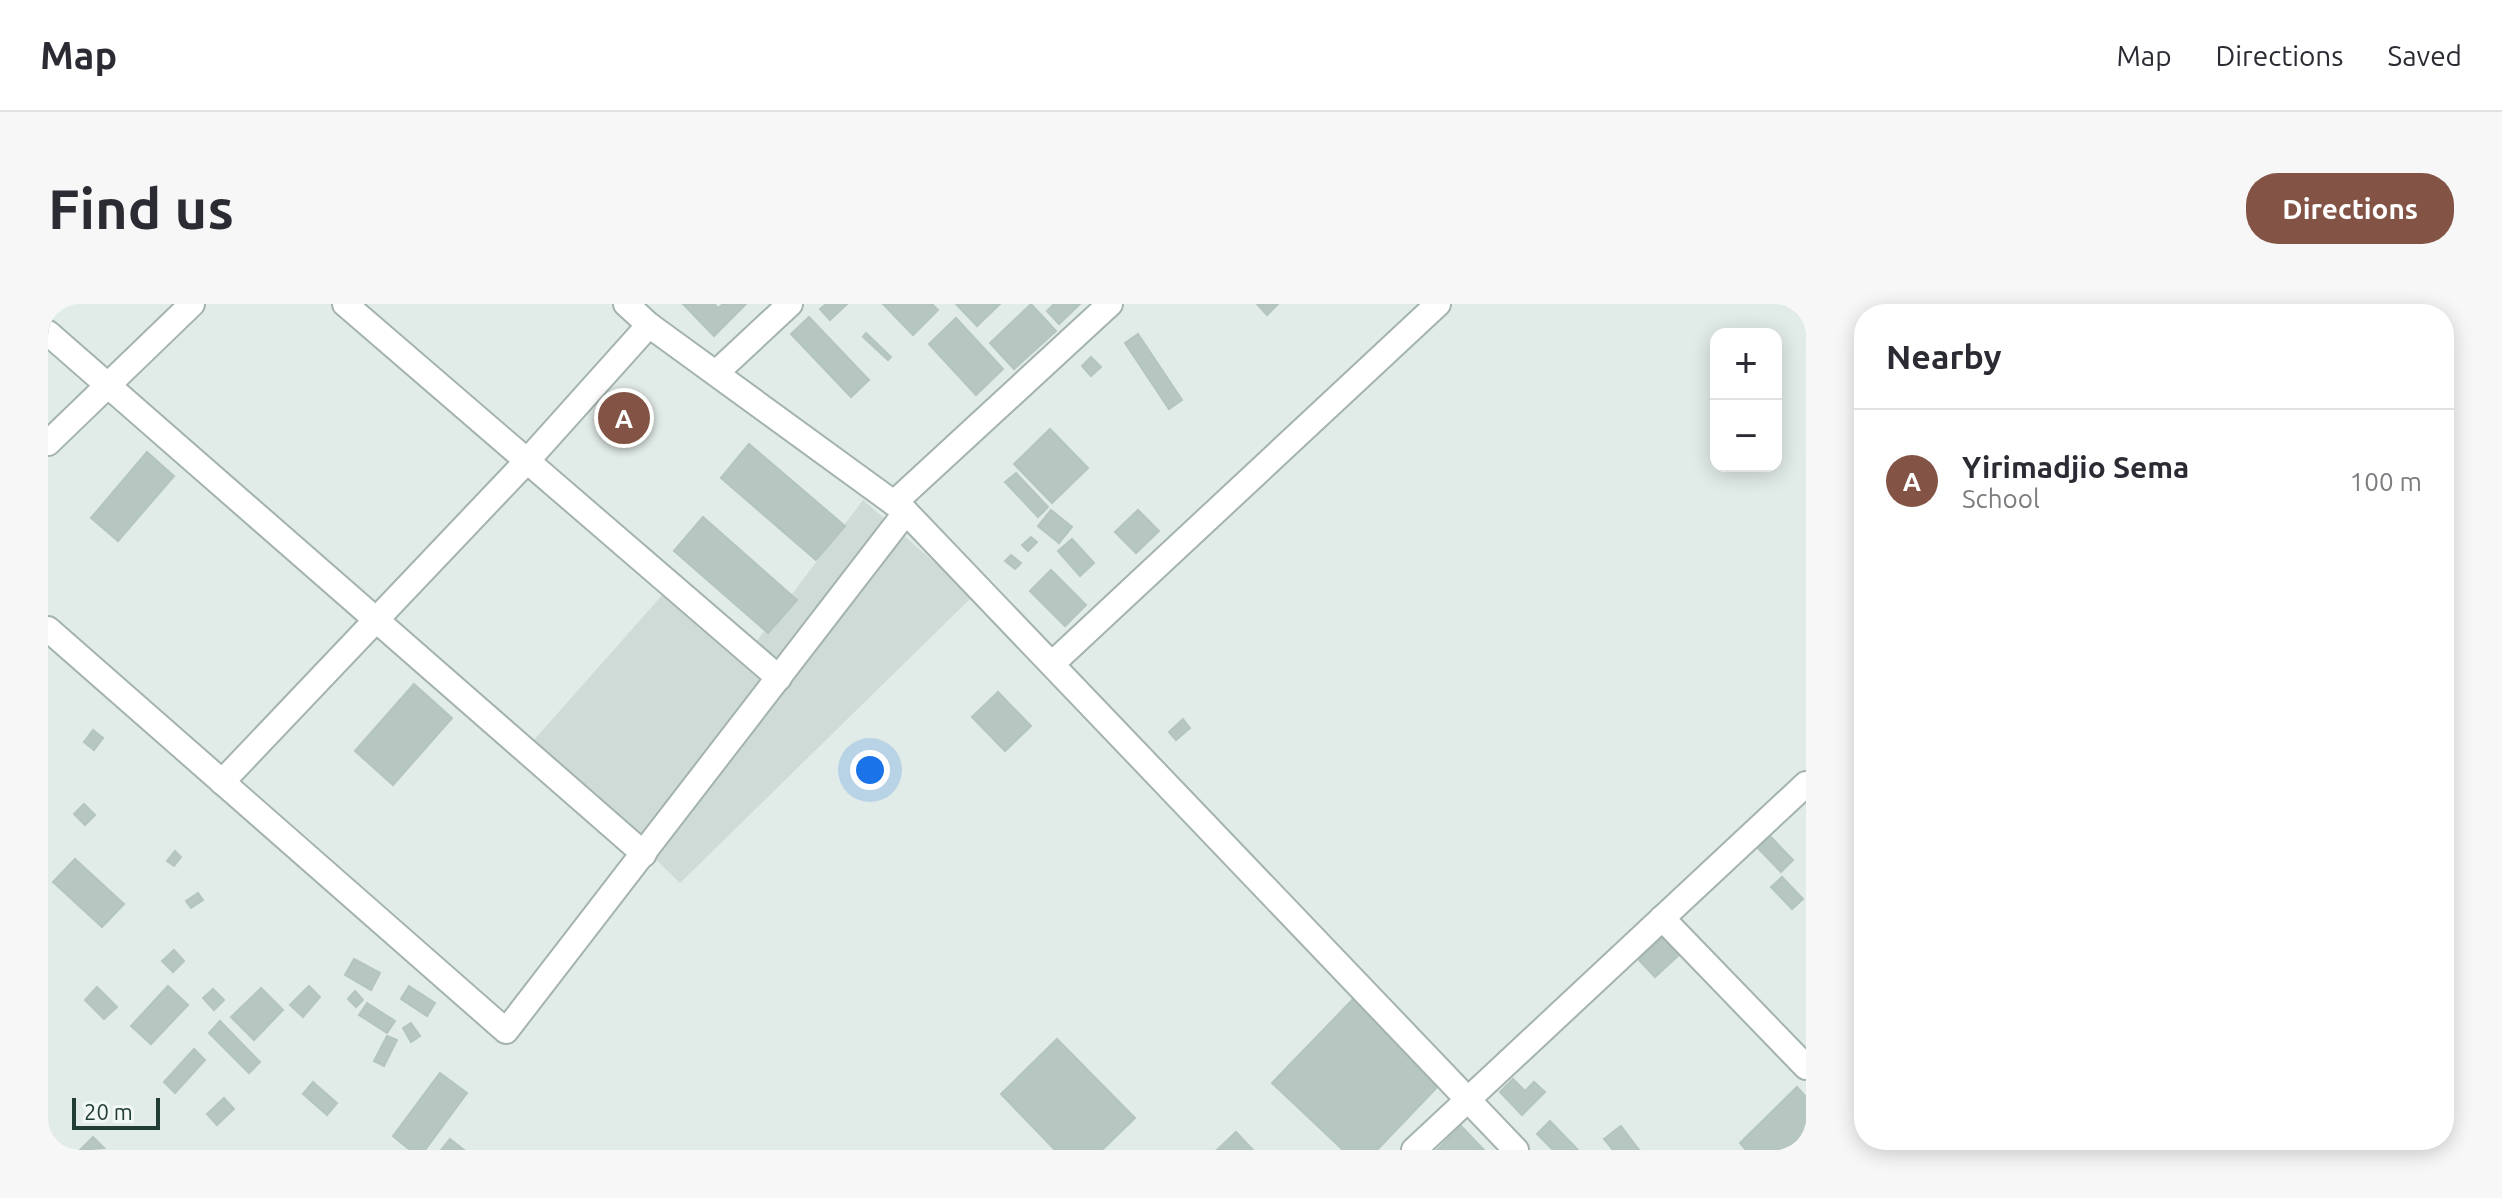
<!DOCTYPE html>
<html lang="en">
<head>
<meta charset="utf-8">
<style>
	body { margin:0; font-family:Ubuntu,sans-serif; background:#f7f7f7; color:#2b2b33 }
	.controls { position:absolute; right:24px; top:24px; display:grid; overflow:hidden; border-radius:16px; box-shadow:0 4px 20px #0003 }
	.controls button { width:72px; height:72px; display:grid; place-items:center; padding:0; border:0; border-bottom:2px solid #e1e1e2; background:#fff; color:#2b2b33; font:40px sans-serif }
	.scale { position:absolute; left:24px; bottom:20px; width:88px; box-sizing:border-box; padding-left:8px; border:4px solid #223c36; border-top:0; font-size:22px; line-height:28px; white-space:nowrap; color:#223c36; -webkit-text-stroke:6px #f1f8f5; paint-order:stroke }
	.you { position:absolute; left:822px; top:466px; width:28px; height:28px; margin:-20px; border:6px solid #fff; border-radius:50%; background:#1a73e8; box-shadow:0 0 0 12px #1a73e833 }
	.badge { display:grid; place-items:center; width:52px; height:52px; border-radius:50%; background:#835445; color:#fff; font-size:26px; font-weight:700 }
	.pin { position:absolute; translate:-50% -50%; border:4px solid #fff; box-shadow:0 2px 8px #0006 }
	.list { margin:0; padding:0; list-style:none }
	h2 { display:flex; justify-content:space-between; align-items:center; height:104px; margin:0; padding:0 32px; font-size:34px }
	h2 small { font-size:26px; font-weight:400; color:#7c7c81 }
	.list li { display:grid; grid-template-columns:52px 1fr auto; gap:24px; align-items:center; box-sizing:border-box; height:144px; padding:0 32px; border-top:2px solid #e1e1e2 }
	.list b { display:block; font-size:30px; white-space:nowrap }
	.list p { margin:0; font-size:26px; white-space:nowrap; color:#7c7c81 }
	.list em { font-size:26px; font-style:normal; color:#7c7c81 }
	.map { position:relative; flex:none; width:1758px; height:846px; overflow:hidden; border-radius:32px }
	header { display:flex; align-items:center; gap:48px; box-sizing:border-box; height:112px; padding:0 40px; background:#fff; border-bottom:2px solid #e1e1e2 }
	header strong { font-size:38px }
	nav { display:flex; gap:44px; margin-inline-start:auto; font-size:28px }
	.intro { display:flex; align-items:center; justify-content:space-between; box-sizing:border-box; height:192px; padding:0 48px }
	h1 { margin:0; font-size:56px }
	.button { padding:20px 36px; border-radius:32px; background:#835445; color:#fff; font-size:28px; font-weight:700 }
	main { display:flex; gap:48px; padding:0 48px }
	aside { flex:1; background:#fff; border-radius:32px; box-shadow:0 4px 20px #0003 }
	.map>svg:first-child { display:block }
	.built { fill:#cfdbd6 }
	.building { fill:#b6c6c0; stroke:#b3c5be; stroke-width:2 }
	.lines { fill:none; stroke-linecap:round; stroke-linejoin:round }
	.street-casing { stroke:#a4b3ae; stroke-width:28 }
	.street { stroke:#fff; stroke-width:24 }
</style>
</head>
<body>
<header>
<strong>Map</strong>
<nav><a>Map</a><a>Directions</a><a>Saved</a></nav>
</header>
<div class="intro"><h1>Find us</h1><a class="button">Directions</a></div>
<main>
<div class="map">
<svg width="1758" height="846" viewBox="0 0 1758 846">
	<rect width="100%" height="100%" fill="#e1ebe7"/>
	<!-- built -->
	<path class="built" d="M815,196L925,292L632,579L486,436L631,272L708,338Z"/>
	<!-- building -->
	<g class="building">
		<path d="M635,0H666L670,4L675,0H698L666,32Z"/>
		<path d="M778,0H799L782,16L772,5Z"/>
		<path d="M835,0H884L890,6L865,31Z"/>
		<path d="M908,0H952L929,22Z"/>
		<path d="M983,0L1008,27L966,65L942,39Z"/>
		<path d="M1006,0H1032L1011,20L999,7Z"/>
		<path d="M1209,0H1230L1219,11Z"/>
		<path d="M761,13L821,76L803,93L743,30Z"/>
		<path d="M908,14L955,65L928,91L881,40Z"/>
		<path d="M818,29L843,53L840,56L815,33Z"/>
		<path d="M1090,30L1134,96L1121,105L1077,39Z"/>
		<path d="M1043,53L1053,63L1043,72L1034,62Z"/>
		<path d="M1002,125L1040,164L1004,199L966,160Z"/>
		<path d="M701,140L797,222L768,256L673,174Z"/>
		<path d="M99,148L126,172L70,237L43,214Z"/>
		<path d="M968,169L1000,203L990,213L957,178Z"/>
		<path d="M1003,206L1024,223L1011,239L990,222Z"/>
		<path d="M1090,206L1111,227L1088,249L1067,228Z"/>
		<path d="M655,213L749,296L720,329L626,247Z"/>
		<path d="M983,233L989,238L980,247L974,241Z"/>
		<path d="M1024,235L1046,259L1032,272L1010,247Z"/>
		<path d="M963,251L973,259L967,265L957,257Z"/>
		<path d="M1003,266L1038,301L1017,322L982,287Z"/>
		<path d="M366,380L404,414L345,481L307,447Z"/>
		<path d="M950,388L983,422L957,447L924,413Z"/>
		<path d="M1135,415L1142,424L1128,436L1121,428Z"/>
		<path d="M45,426L55,434L46,446L36,438Z"/>
		<path d="M36,500L47,511L37,521L26,510Z"/>
		<path d="M1719,529L1745,556L1733,568L1707,541Z"/>
		<path d="M127,547L133,553L126,562L119,557Z"/>
		<path d="M27,555L76,600L54,623L5,578Z"/>
		<path d="M1734,573L1755,595L1744,605L1723,583Z"/>
		<path d="M150,589L155,596L143,604L138,597Z"/>
		<path d="M1615,633L1631,651L1607,673L1591,656Z"/>
		<path d="M126,646L136,657L125,668L114,657Z"/>
		<path d="M306,655L332,669L323,686L297,671Z"/>
		<path d="M120,682L140,701L103,740L83,722Z"/>
		<path d="M261,682L272,693L255,713L242,701Z"/>
		<path d="M361,682L387,699L379,712L353,695Z"/>
		<path d="M49,683L69,703L56,715L37,696Z"/>
		<path d="M213,684L235,706L206,736L183,713Z"/>
		<path d="M165,685L176,696L166,706L155,694Z"/>
		<path d="M307,687L315,696L308,703L300,695Z"/>
		<path d="M1307,693L1394,778L1329,846H1295L1224,779Z"/>
		<path d="M319,699L347,717L339,729L311,711Z"/>
		<path d="M172,717L212,758L201,769L161,729Z"/>
		<path d="M363,719L372,732L363,738L355,724Z"/>
		<path d="M339,732L349,736L336,762L326,757Z"/>
		<path d="M1009,735L1087,814L1054,846H1007L953,790Z"/>
		<path d="M146,745L157,756L127,789L116,778Z"/>
		<path d="M392,769L419,789L377,846H362L345,832Z"/>
		<path d="M1465,775L1477,787L1486,778L1497,788L1474,811L1452,788Z"/>
		<path d="M265,778L289,799L279,811L255,790Z"/>
		<path d="M1749,783L1758,793V846H1698L1692,839Z"/>
		<path d="M176,794L186,805L169,821L159,810Z"/>
		<path d="M1502,817L1530,846H1505L1489,830Z"/>
		<path d="M1413,822L1436,846H1389Z"/>
		<path d="M1573,822L1591,846H1565L1556,835Z"/>
		<path d="M1188,828L1205,846H1169Z"/>
		<path d="M45,833L56,844L32,846Z"/>
		<path d="M402,835L416,846H393Z"/>
	</g>
	<g class="lines">
		<!-- street casing -->
		<g class="street-casing">
			<g id="street">
				<path d="M297,0L731,374"/>
				<path d="M578,0L601,21L858,208L1468,846"/>
				<path d="M0,29L596,550"/>
				<path d="M668,69L742,0"/>
				<path d="M0,139L144,0"/>
				<path d="M846,199L1062,0"/>
				<path d="M0,325L458,727L858,208"/>
				<path d="M1004,360L1390,0"/>
				<path d="M174,478L479,157L601,21"/>
				<path d="M1614,614L1758,763"/>
				<path d="M1366,846L1758,480"/>
			</g>
		</g>
		<!-- street -->
		<use href="#street" class="street"/>
	</g>
</svg>
<div class="controls">
<button>+</button>
<button>−</button>
</div>
<div class="scale">20 m</div>
<div class="you"></div>
<div class="pin badge" style="left:576px;top:114px">A</div>
</div>
<aside>
<h2>Nearby<small></small></h2>
<ul class="list">
<li><span class="badge">A</span><div><b>Yirimadjio Sema</b><p>School</p></div><em>100 m</em></li>
</ul>
</aside>
</main>
</body>
</html>
